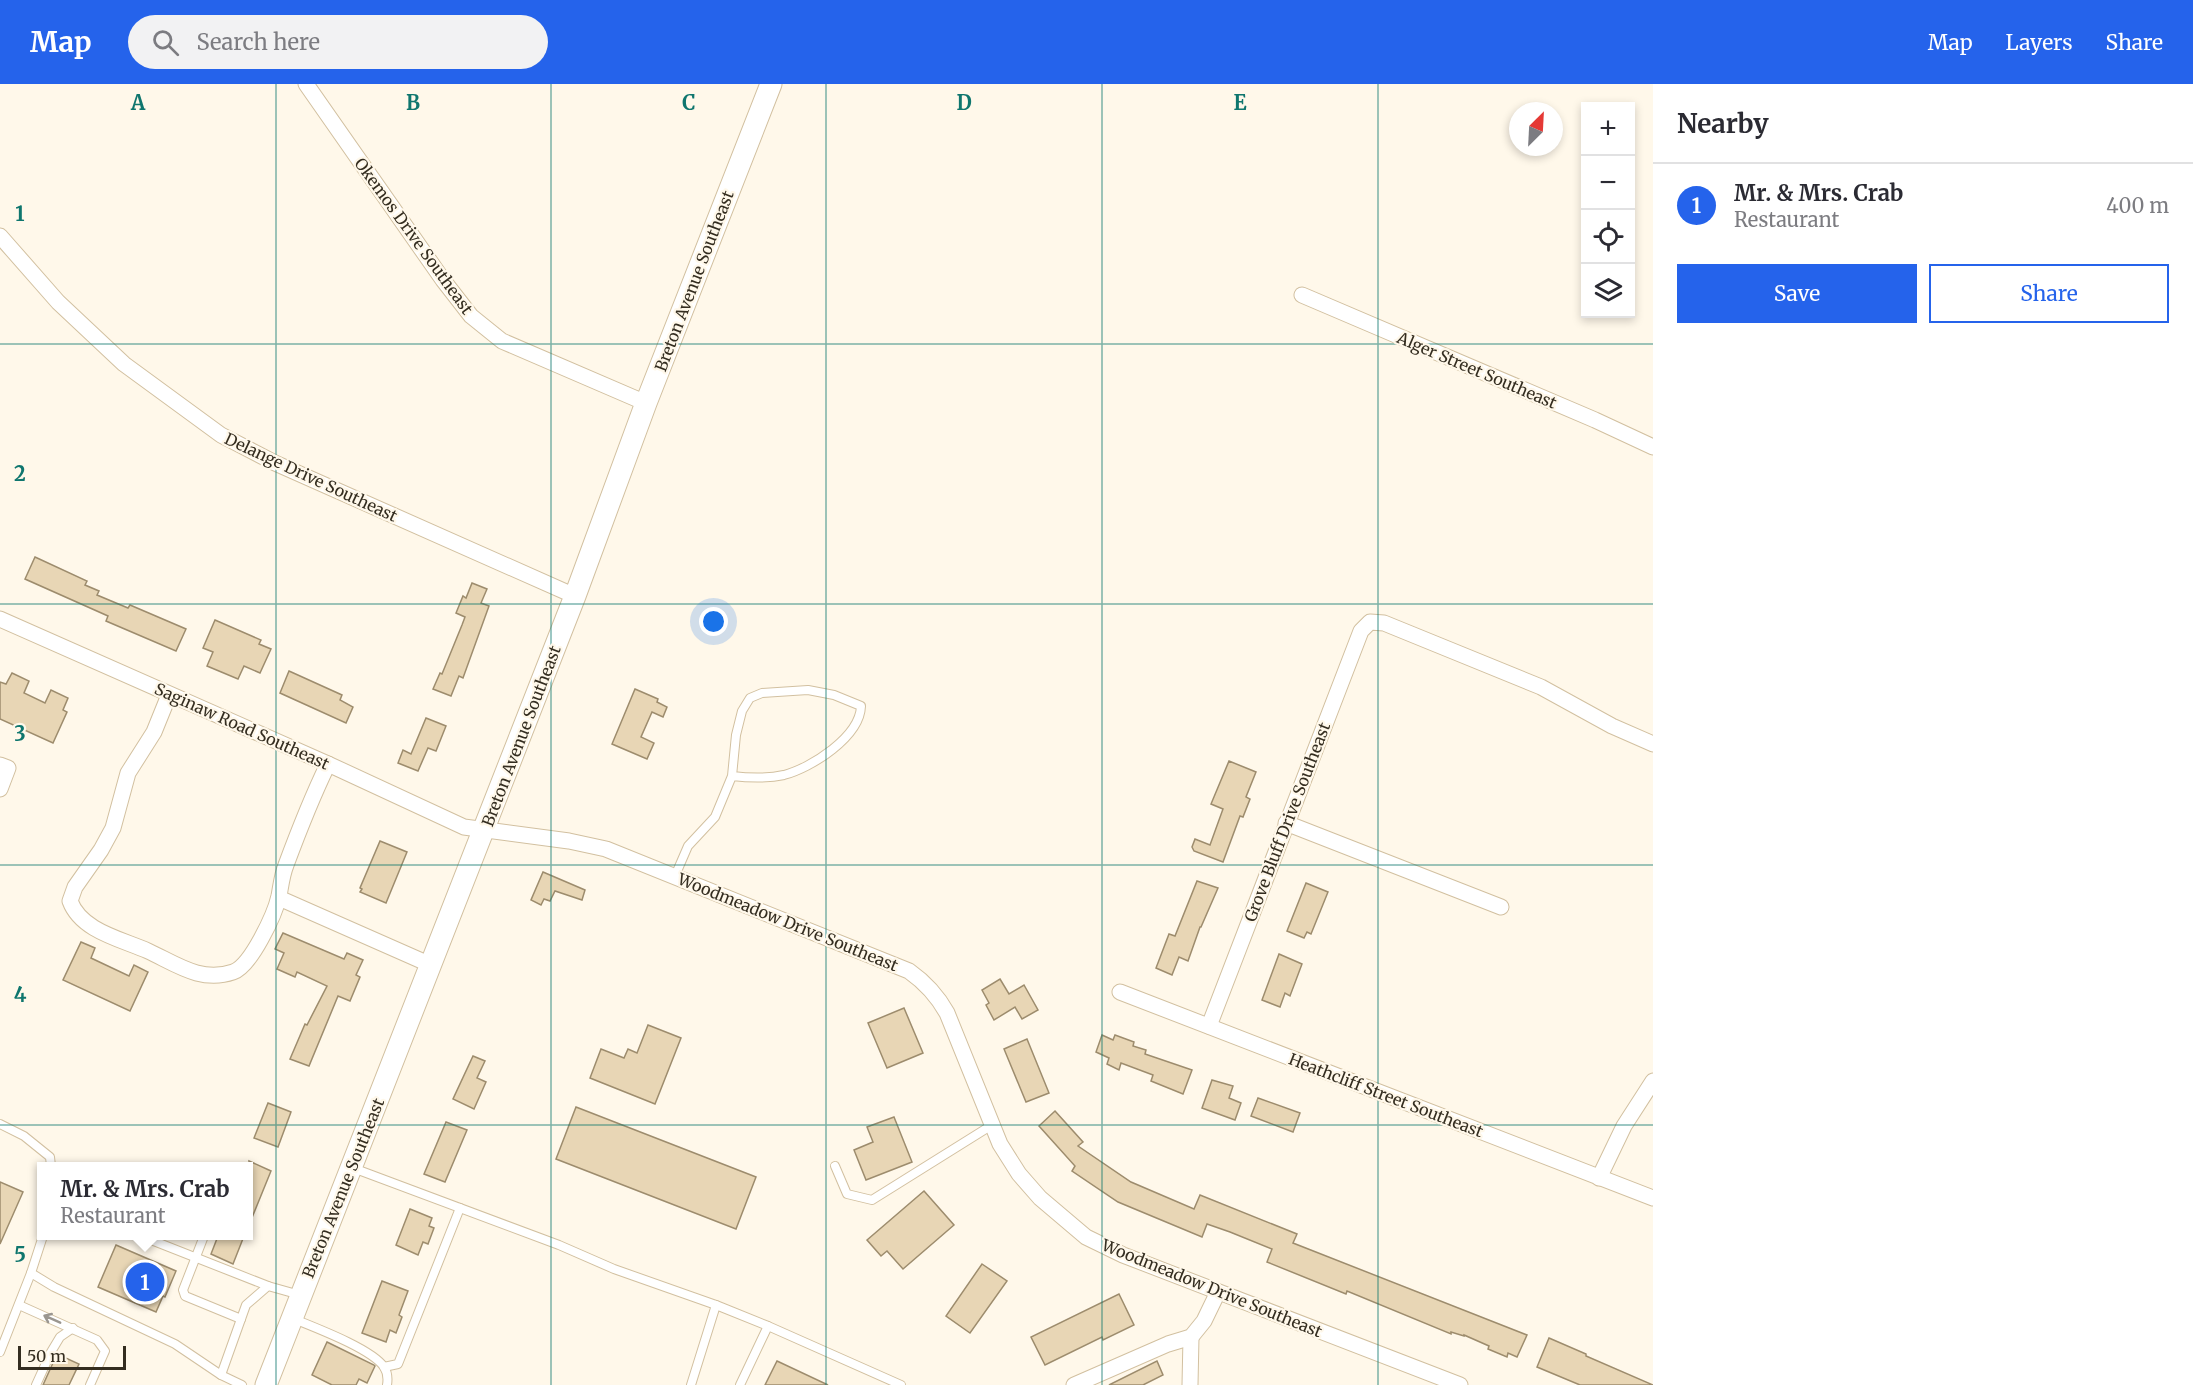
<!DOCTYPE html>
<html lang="en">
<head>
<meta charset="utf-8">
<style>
	body { margin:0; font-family:Merriweather,serif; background:#f2f2f3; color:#2b2b33 }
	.controls { position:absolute; right:18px; top:18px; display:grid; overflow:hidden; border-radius:0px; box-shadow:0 3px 9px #0003 }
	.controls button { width:54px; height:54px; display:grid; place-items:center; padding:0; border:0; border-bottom:2px solid #e1e1e2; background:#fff; color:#2b2b33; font:30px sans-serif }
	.compass { position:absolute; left:1509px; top:18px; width:54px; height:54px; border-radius:50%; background:#fff; box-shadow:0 3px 9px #0003; rotate:24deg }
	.scale { position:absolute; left:18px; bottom:15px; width:108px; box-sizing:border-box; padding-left:6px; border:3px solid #342d20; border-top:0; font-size:16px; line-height:21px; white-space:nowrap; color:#342d20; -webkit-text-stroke:4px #fff8ea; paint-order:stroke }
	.you { position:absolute; left:714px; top:538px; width:21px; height:21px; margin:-15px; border:4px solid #fff; border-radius:50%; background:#1a73e8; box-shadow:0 0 0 9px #1a73e833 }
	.badge { display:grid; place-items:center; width:39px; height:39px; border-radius:50%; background:#2563eb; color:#fff; font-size:20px; font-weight:700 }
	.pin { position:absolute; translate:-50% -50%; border:3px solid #fff; box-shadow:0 2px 6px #0006 }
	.popup { position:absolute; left:37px; top:1078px; width:216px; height:78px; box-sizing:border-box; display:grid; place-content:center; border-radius:0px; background:#fff; filter:drop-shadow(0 2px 4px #0005); font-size:20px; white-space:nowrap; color:#7c7c81 }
	.popup b { font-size:22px; color:#2b2b33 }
	.popup::after { content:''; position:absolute; left:50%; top:100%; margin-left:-12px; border:12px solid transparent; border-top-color:#fff }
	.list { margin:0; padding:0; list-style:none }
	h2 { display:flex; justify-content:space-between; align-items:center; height:78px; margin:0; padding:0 24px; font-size:26px }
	h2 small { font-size:20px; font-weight:400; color:#7c7c81 }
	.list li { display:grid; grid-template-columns:39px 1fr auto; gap:18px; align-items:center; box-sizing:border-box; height:84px; padding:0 24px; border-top:2px solid #e1e1e2 }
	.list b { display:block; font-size:22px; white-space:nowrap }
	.list p { margin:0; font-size:20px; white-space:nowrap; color:#7c7c81 }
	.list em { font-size:20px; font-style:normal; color:#7c7c81 }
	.actions { display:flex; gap:12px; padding:18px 24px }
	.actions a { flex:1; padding:14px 0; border:2px solid #2563eb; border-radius:0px; text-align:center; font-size:21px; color:#2563eb }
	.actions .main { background:#2563eb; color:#fff }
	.icon { flex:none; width:33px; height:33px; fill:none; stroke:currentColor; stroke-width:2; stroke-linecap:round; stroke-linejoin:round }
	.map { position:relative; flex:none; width:1653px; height:1301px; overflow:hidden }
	header { display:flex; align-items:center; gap:36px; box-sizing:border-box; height:84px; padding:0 30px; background:#2563eb; color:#fff }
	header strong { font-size:28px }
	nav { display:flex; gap:33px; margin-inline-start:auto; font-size:21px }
	.search { width:420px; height:54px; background:#f2f2f3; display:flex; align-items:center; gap:15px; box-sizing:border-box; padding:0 21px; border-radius:33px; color:#7c7c81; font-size:22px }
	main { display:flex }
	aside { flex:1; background:#fff }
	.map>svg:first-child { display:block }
	.building { fill:#e8d6b5; stroke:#9d8c6d; stroke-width:1.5 }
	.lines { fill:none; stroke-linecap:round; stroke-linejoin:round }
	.service-casing { stroke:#d2c0a0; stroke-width:10 }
	.minor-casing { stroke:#d2c0a0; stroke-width:17 }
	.secondary-casing { stroke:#d2c0a0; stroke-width:23 }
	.service { stroke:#fff; stroke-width:8 }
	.minor { stroke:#fff; stroke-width:15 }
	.secondary { stroke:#fff; stroke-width:21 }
	.oneway { stroke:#9a9690 }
	.grid { fill:none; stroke:#0f766e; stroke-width:1.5; stroke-opacity:0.55 }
	.labels { text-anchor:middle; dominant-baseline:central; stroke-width:4.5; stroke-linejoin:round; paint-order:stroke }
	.street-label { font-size:16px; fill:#342d20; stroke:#fff8ea }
	.grid-label { font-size:20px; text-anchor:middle; font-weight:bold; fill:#0f766e; stroke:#fff8ea; stroke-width:4.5; stroke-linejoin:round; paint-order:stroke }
</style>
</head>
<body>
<header>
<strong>Map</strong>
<div class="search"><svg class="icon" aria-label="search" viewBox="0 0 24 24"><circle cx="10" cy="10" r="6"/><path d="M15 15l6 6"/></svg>Search here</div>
<nav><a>Map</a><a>Layers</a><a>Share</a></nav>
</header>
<main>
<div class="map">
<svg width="1653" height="1301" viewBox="0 0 1653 1301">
	<rect width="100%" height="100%" fill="#fff8ea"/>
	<!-- building -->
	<g class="building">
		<path d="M35,473L87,497L85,501L99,507L97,511L128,524L130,521L186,545L176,567L106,537L108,532L25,495Z"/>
		<path d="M472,499L487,505L481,519L489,522L463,594L459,592L451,612L433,605L440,589L442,590L462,541L465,533L456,529L463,512L466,514Z"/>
		<path d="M215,536L261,556L259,560L271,565L260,589L244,582L238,595L207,582L213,568L203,564Z"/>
		<path d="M289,587L342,611L340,616L353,623L346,639L280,609Z"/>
		<path d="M12,589L29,597L24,609L45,619L51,606L68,614L63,626L67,628L53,659L0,635V598L6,600Z"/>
		<path d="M635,605L658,615L657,618L667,623L663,633L652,628L641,653L654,659L647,675L612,660Z"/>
		<path d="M426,634L446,642L436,667L428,664L418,687L398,679L403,666L411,670Z"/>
		<path d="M1229,677L1256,688L1246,713L1250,715L1243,733L1240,732L1223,778L1194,767L1192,763L1195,755L1210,761L1223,725L1211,720Z"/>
		<path d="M380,757L407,768L386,819L360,808L362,805L360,804Z"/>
		<path d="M543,788L585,806L582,816L555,807L550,817L544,815L541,821L531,816Z"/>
		<path d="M1197,797L1218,804L1201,843H1200L1188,877L1179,873L1172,891L1156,884L1169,850L1175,852Z"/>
		<path d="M1306,799L1328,808L1311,850L1307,848L1304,854L1287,847Z"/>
		<path d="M283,849L344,875L347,869L363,876L356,891L360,893L350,917L338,912L309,982L290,975L305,940L307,941L327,902L297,888L295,893L277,885L284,869L275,865Z"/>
		<path d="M81,858L95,864L91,874L129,892L134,881L148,888L130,927L63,896Z"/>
		<path d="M1279,870L1302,880L1290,912L1285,909L1280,923L1262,916Z"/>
		<path d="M1000,895L1009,910L1024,901L1038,926L1022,935L1015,923L994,936L986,921L989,919L982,906Z"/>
		<path d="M904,924L923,969L887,984L868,939Z"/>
		<path d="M648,941L681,954L655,1020L590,994L601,965L624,974L628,965L637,969Z"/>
		<path d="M1102,951L1113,956L1115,951L1134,958L1133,962L1146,966L1145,970L1192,986L1183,1010L1151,997L1153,991L1121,979L1119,986L1107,980L1109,974L1096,968Z"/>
		<path d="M1027,955L1049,1009L1026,1018L1004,965Z"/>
		<path d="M473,972L485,977L477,994L486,998L474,1025L453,1015Z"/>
		<path d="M1212,996L1233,1002L1229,1014L1241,1019L1235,1036L1202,1024Z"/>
		<path d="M1258,1014L1300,1029L1293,1048L1251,1032Z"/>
		<path d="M268,1019L291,1028L278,1063L254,1054Z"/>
		<path d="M576,1023L756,1093L736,1145L556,1075Z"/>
		<path d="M1055,1027L1083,1058L1078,1062L1131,1098L1194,1125L1200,1111L1297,1150L1293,1159L1527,1251L1517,1273L1508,1269L1507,1273L1488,1265L1489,1262L1464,1251V1252L1451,1248V1250L1347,1207L1346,1210L1267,1178L1272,1165L1230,1148L1207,1140L1202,1153L1118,1118L1072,1087L1075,1082L1039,1042Z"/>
		<path d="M894,1033L912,1078L866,1096L854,1066L873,1058L867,1043Z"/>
		<path d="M446,1038L467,1046L445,1098L424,1090Z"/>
		<path d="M249,1077L271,1087L249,1141Z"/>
		<path d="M0,1098L23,1108L0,1160Z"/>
		<path d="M924,1107L954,1141L903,1185L887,1167L881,1172L867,1156Z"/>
		<path d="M410,1125L432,1134L429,1142L434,1144L428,1160L423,1158L418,1171L396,1161Z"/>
		<path d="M218,1152H244L233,1180L211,1170Z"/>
		<path d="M116,1161L176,1187L165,1213L163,1212L156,1228L98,1203Z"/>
		<path d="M982,1180L1007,1197L970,1249L946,1232Z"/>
		<path d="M382,1197L408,1207L399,1231L402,1233L396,1249L390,1246L386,1258L362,1249Z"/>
		<path d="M1119,1210L1134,1241L1103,1256L1102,1253L1045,1281L1031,1253Z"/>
		<path d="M1549,1254L1586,1270V1272L1653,1301H1580L1537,1283Z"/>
		<path d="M327,1258L374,1281L375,1282L367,1299L359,1295L356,1301H332L312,1291Z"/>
		<path d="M57,1270L79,1280L69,1301H43Z"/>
		<path d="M777,1277L828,1301H765Z"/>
		<path d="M1157,1277L1163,1291L1143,1301H1109Z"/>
	</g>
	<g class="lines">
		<!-- service casing -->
		<g class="service-casing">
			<g id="service">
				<path d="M675,792L688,762L715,733L732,692L736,651L742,627L750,614L762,609L808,606L834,611L861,622C860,653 811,684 784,691C766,695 749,694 732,692"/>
				<path d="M0,1040L24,1052L50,1073L51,1082"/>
				<path d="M835,1082L847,1110L872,1116L992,1041"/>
				<path d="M353,1084L559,1161L614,1185L716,1221L691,1301"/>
				<path d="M43,1152L31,1189L54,1203L175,1260L221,1291"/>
				<path d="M141,1152L268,1202"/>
				<path d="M204,1152L183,1206L185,1212L241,1235"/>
				<path d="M19,1221L97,1256L105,1267L90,1301"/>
				<path d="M716,1221L768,1242L901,1301"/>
				<path d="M294,1235C316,1244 372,1265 384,1283C388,1289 388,1295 387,1301"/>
				<path d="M0,1268L31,1189"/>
				<path d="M384,1283L398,1280L460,1124"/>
				<path d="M36,1301L51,1268L60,1253L73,1244"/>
				<path d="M242,1301L221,1291L246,1221L268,1202L300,1211"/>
				<path d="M740,1301L768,1242"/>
			</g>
		</g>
		<!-- minor casing -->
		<g class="minor-casing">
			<g id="minor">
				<path d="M306,0L443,196L471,232L502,257L646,319"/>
				<path d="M0,152L58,218L124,280L221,351L275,379L575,512"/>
				<path d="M1302,211L1595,336L1653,363"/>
				<path d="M0,535L328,680L464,743L569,757L606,765L909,887C926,899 937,911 947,929L1000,1060L1019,1090L1040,1114L1086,1153L1123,1171L1460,1301"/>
				<path d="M169,611L154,648L128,689L113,744L101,766L75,803L70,817C81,847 121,855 148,867C176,880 201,899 233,888C251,882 275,830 279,812C281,801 282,791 286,781C299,746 312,713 328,680"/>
				<path d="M0,681L8,684L0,705"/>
				<path d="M1286,739L1501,823"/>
				<path d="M279,814L431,881"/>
				<path d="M1120,908L1653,1114"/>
				<path d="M1209,942L1361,547L1370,538L1384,539L1541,603L1612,642L1653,660"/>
				<path d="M1599,1094L1624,1042L1653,997"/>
				<path d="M1074,1301L1168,1260L1191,1253L1204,1237L1218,1208"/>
				<path d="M1190,1301L1191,1253"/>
			</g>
		</g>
		<!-- secondary casing -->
		<g class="secondary-casing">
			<path id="secondary" d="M266,1301L575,512L646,319L771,0"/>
		</g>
		<!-- service -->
		<use href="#service" class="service"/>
		<!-- minor -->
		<use href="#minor" class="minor"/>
		<!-- secondary -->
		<use href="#secondary" class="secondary"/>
	</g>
	<!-- one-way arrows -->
	<defs><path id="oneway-shaft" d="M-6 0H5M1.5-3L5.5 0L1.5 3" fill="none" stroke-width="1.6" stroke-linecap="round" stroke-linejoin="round" transform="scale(1.5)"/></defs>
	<use class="oneway" href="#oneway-shaft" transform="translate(52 1235) rotate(-156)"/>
	<!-- grid -->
	<path class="grid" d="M276,0V1301M551,0V1301M826,0V1301M1102,0V1301M1378,0V1301M0,260H1653M0,520H1653M0,781H1653M0,1041H1653"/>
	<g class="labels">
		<!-- street labels -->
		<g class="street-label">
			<text transform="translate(414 152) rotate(54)">Okemos Drive Southeast</text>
			<text transform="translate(694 197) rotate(-69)">Breton Avenue Southeast</text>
			<text transform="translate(1477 286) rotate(23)">Alger Street Southeast</text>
			<text transform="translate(311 393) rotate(25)">Delange Drive Southeast</text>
			<text transform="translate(242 642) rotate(24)">Saginaw Road Southeast</text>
			<text transform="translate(521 652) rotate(-69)">Breton Avenue Southeast</text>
			<text transform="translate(1287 738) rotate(-69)">Grove Bluff Drive Southeast</text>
			<text transform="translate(788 838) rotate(22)">Woodmeadow Drive Southeast</text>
			<text transform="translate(1386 1011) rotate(21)">Heathcliff Street Southeast</text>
			<text transform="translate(343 1104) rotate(-68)">Breton Avenue Southeast</text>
			<text transform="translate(1212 1204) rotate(22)">Woodmeadow Drive Southeast</text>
		</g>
	</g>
	<g class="grid-label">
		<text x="138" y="26">A</text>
		<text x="413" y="26">B</text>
		<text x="689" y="26">C</text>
		<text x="964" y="26">D</text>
		<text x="1240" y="26">E</text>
		<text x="20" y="137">1</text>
		<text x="20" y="397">2</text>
		<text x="20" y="657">3</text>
		<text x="20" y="918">4</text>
		<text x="20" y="1178">5</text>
	</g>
</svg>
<div class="controls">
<button>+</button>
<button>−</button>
<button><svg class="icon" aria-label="locate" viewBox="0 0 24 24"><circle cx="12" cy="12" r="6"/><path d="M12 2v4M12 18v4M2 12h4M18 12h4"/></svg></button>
<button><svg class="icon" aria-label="layers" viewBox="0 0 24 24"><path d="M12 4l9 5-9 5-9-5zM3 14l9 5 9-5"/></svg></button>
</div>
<svg class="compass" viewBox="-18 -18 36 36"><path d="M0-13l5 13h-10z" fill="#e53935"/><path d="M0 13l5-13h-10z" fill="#7c7c81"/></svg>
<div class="scale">50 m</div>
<div class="you"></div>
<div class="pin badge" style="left:145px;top:1198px">1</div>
<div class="popup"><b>Mr. &amp; Mrs. Crab</b>Restaurant</div>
</div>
<aside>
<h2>Nearby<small></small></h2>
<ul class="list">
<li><span class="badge">1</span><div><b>Mr. &amp; Mrs. Crab</b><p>Restaurant</p></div><em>400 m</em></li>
</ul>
<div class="actions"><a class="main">Save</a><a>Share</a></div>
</aside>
</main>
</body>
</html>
